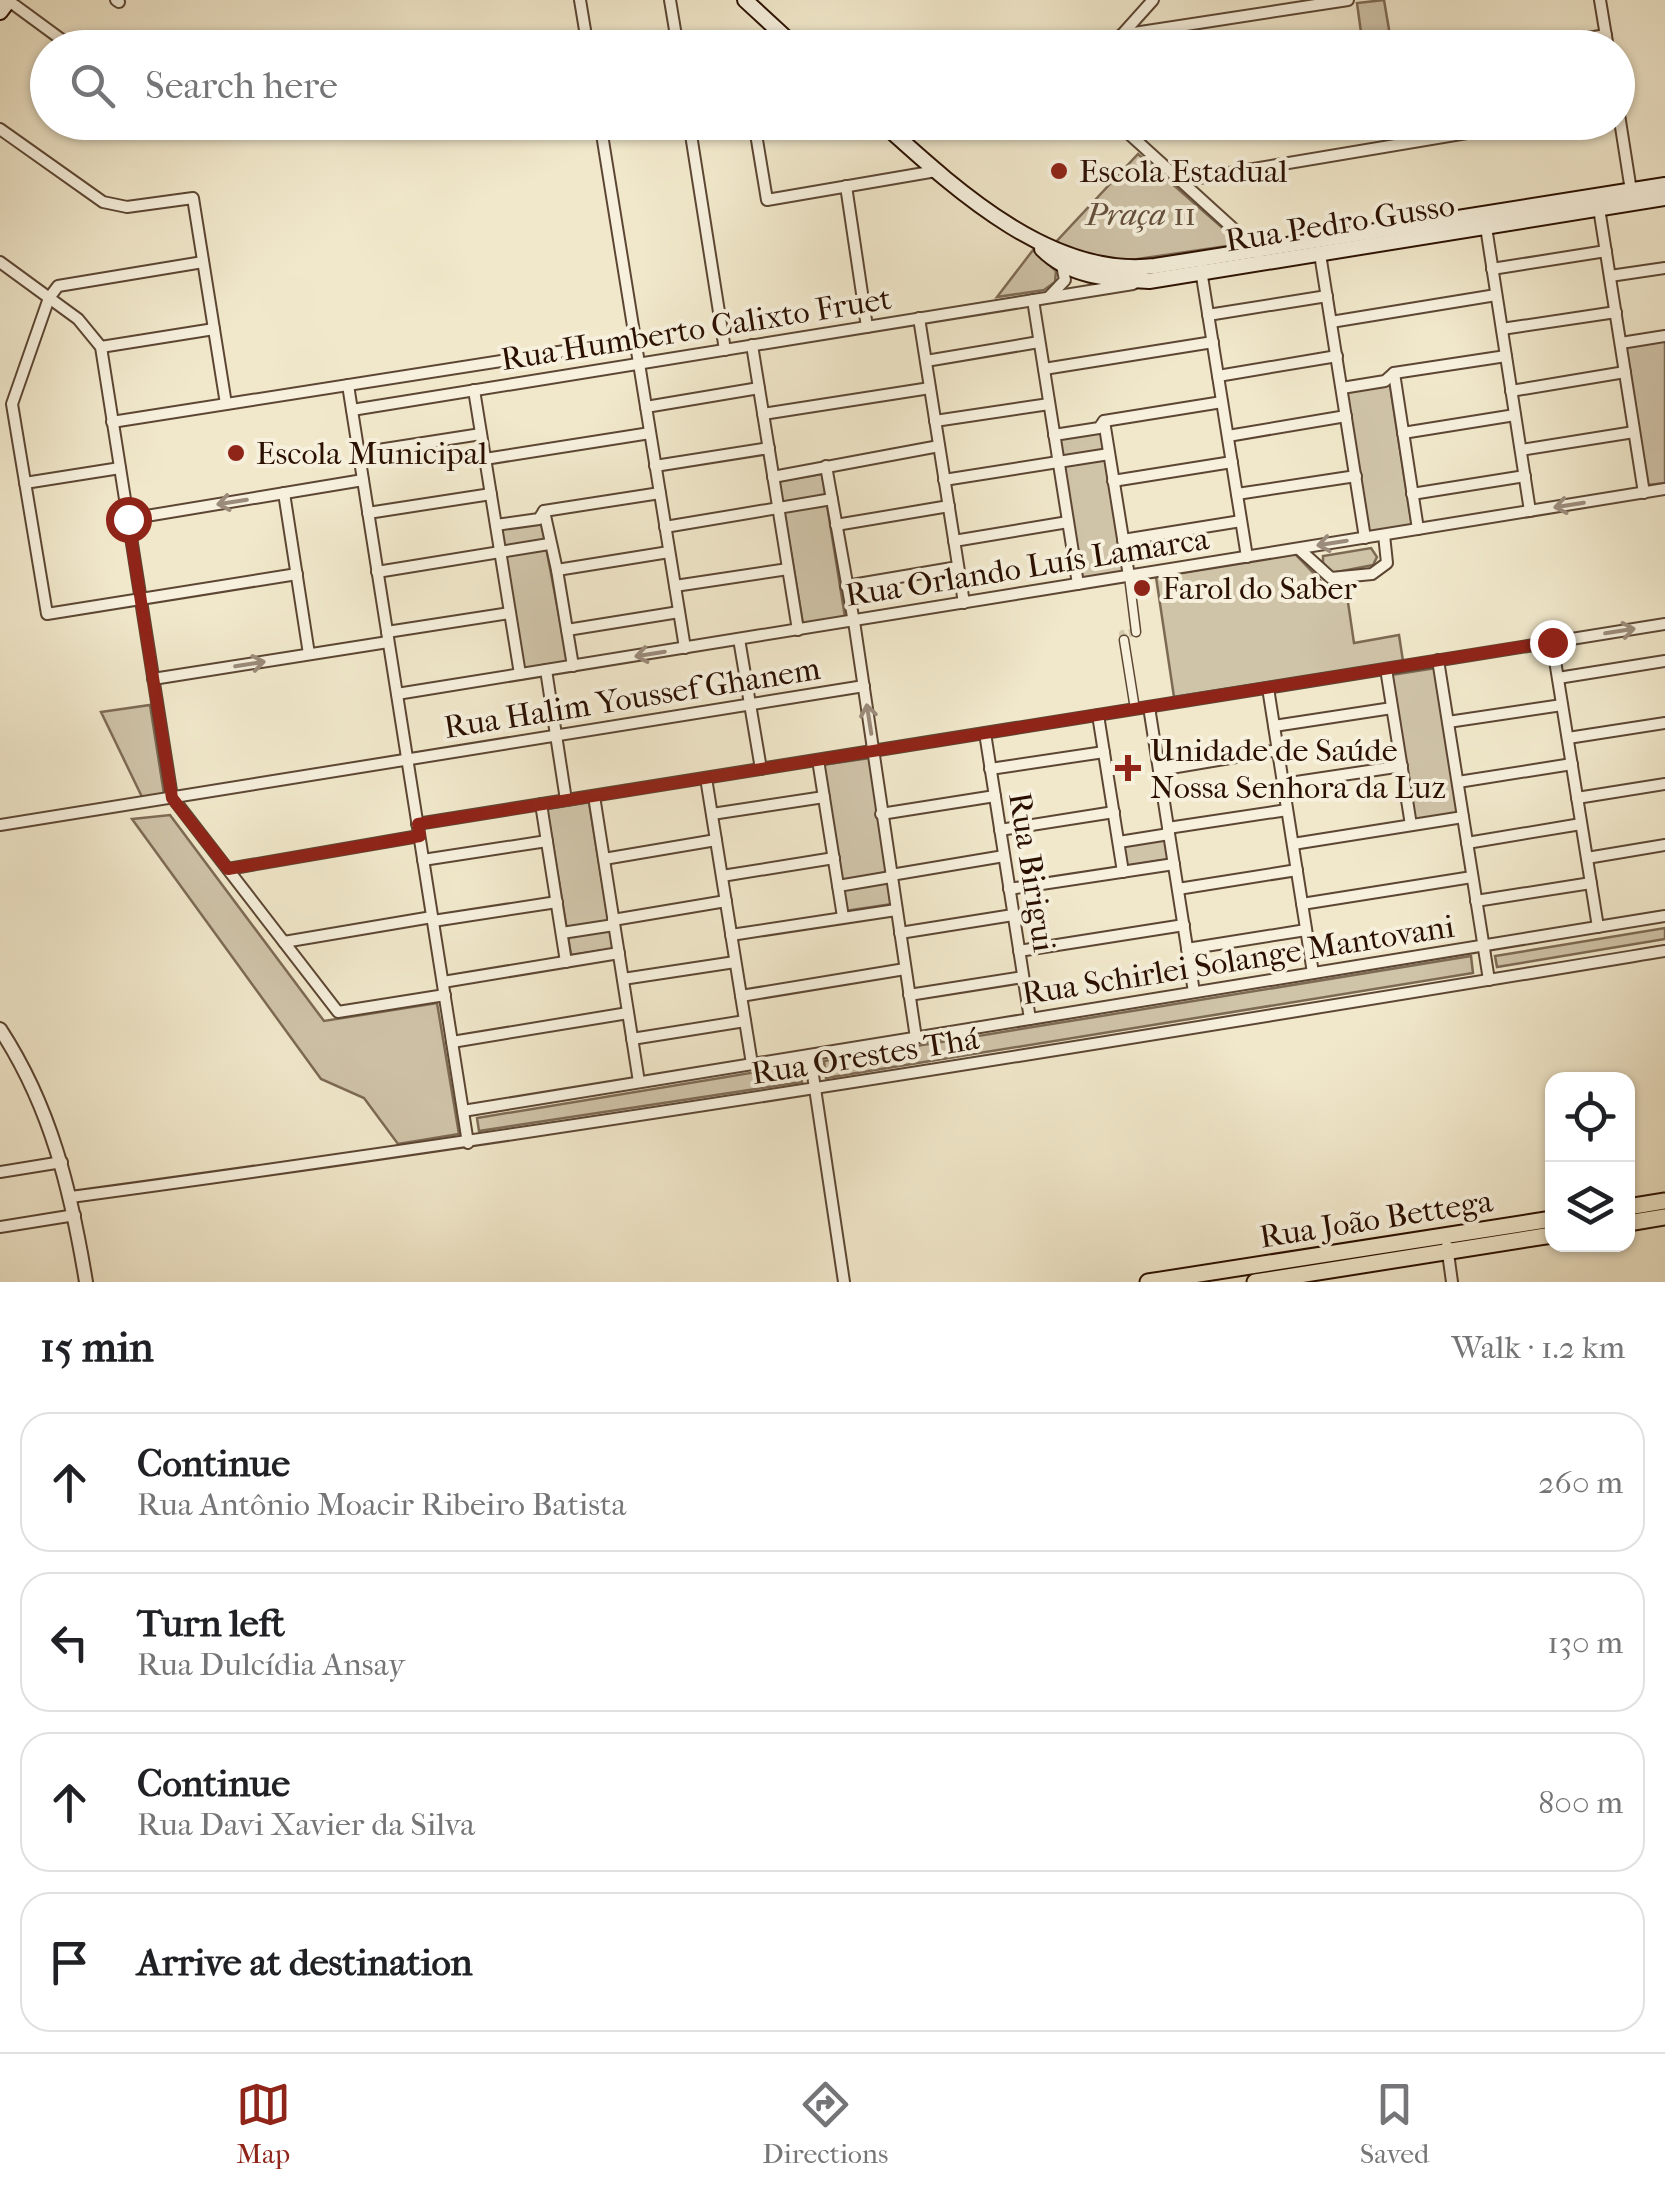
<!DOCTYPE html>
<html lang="en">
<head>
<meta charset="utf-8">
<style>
	body { margin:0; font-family:"IM FELL French Canon",serif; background:#f2f2f2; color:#202124 }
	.controls { position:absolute; right:30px; bottom:30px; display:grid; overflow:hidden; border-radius:20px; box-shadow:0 2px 8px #0004 }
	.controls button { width:90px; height:90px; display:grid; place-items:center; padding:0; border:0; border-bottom:2px solid #e0e0e0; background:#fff; color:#202124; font:50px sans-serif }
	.stop { position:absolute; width:30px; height:30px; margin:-22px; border:8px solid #8f2418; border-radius:50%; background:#fff }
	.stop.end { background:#8f2418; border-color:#fff; box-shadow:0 2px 10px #0008 }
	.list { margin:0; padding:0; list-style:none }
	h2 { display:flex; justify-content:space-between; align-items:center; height:130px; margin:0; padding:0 40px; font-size:42px }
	h2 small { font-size:32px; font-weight:400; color:#757577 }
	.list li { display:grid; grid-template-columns:65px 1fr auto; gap:30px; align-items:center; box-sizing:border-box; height:140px; margin:0 20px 20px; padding:0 20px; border:2px solid #e0e0e0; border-radius:30px }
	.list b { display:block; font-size:38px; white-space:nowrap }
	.list p { margin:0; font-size:32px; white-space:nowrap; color:#757577 }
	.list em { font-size:32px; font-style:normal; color:#757577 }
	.icon { flex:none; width:55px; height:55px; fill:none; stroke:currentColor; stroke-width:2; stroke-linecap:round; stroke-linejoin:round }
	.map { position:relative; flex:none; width:1665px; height:1282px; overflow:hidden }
	.search { position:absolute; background:#fff; box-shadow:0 2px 8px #0004; left:30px; right:30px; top:30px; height:110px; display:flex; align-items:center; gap:25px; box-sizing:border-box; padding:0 35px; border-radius:55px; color:#757577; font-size:38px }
	.sheet { height:770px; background:#fff }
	nav { display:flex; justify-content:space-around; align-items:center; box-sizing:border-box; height:140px; border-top:2px solid #e0e0e0; background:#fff; font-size:28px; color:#757577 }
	nav a { display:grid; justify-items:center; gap:5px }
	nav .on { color:#8f2418 }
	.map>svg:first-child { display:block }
	.green { fill:#cfc3a8; stroke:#7d6a54; stroke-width:2.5 }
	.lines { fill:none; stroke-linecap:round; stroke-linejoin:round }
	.pedestrian-tunnel { stroke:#d3c8ad; stroke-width:8; stroke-dasharray:8 4; stroke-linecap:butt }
	.pedestrian-casing { stroke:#5c4633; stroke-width:11 }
	.minor-casing { stroke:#5c4633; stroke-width:14 }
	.tertiary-casing { stroke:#5c4633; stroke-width:16 }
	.secondary-casing { stroke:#2b1000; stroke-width:18 }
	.primary-casing { stroke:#2b1000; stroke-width:19 }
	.pedestrian { stroke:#f6f0dd; stroke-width:8 }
	.minor { stroke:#f6f0dd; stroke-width:10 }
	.tertiary { stroke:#f6f0dd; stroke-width:12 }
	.secondary { stroke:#f6f0dd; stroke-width:14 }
	.primary { stroke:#f1e8cb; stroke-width:15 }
	.oneway { stroke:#9b8b7a }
	.route { stroke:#8f2418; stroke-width:12 }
	.poi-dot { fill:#8f2418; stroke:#f6f0dd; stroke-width:4 }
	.labels { text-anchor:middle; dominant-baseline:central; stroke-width:8; stroke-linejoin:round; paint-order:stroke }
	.poi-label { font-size:32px; fill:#2b1000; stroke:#f6f0dd; text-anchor:start }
	.park-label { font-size:32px; font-style:italic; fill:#644f3b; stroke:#f6f0dd }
	.street-label { font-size:32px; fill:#2b1000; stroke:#f6f0dd }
</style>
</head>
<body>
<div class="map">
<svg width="1665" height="1282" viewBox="0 0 1665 1282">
	<rect width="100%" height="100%" fill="#f1e8cb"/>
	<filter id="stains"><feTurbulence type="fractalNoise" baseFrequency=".002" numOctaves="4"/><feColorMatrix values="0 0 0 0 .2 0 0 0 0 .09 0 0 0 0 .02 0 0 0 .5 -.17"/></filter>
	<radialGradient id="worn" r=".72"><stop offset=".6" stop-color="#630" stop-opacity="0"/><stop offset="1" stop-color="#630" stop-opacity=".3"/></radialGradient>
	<!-- green -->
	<g class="green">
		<path d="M1384,0L1392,47H1363L1357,3Z"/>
		<path d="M1138,154L1241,244L1124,261L1098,258L1055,243Z"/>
		<path d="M1033,250L1056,271L1055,282L1044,290L997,297Z"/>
		<path d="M1665,340V483L1648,485L1624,347Z"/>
		<path d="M1390,385L1412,526L1369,533L1347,392Z"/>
		<path d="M1102,432L1124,572L1081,579L1058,438Z"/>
		<path d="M822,474L845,617L803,624L779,481Z"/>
		<path d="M541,521L568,663L524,669L501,528Z"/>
		<path d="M1371,548L1377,557L1373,565L1332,573L1323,567V556Z"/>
		<path d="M1295,554L1325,585L1345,582L1354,643L1399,635L1403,661L1174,697L1156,577Z"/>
		<path d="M1436,668L1458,814L1413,821L1391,675Z"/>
		<path d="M150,705L164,794L142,797L101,712Z"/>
		<path d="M870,758L892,904L845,911L822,765Z"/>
		<path d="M589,802L613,949L571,955L547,809Z"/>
		<path d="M170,815L324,1021L437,1003L459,1134L398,1144L364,1098L321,1079L132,819Z"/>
		<path d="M1167,839L1170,859L1126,866L1123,846Z"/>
		<path d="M1665,928V939L1497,967L1495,956Z"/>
		<path d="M1471,956L1473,973L826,1078L824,1061Z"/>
		<path d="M799,1065L802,1082L479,1131L477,1118Z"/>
	</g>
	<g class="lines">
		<!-- pedestrian-tunnel -->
		<path class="pedestrian-tunnel" d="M1124,640L1123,634L1136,632"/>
		<!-- pedestrian casing -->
		<g class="pedestrian-casing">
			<g id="pedestrian">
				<path d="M1129,576L1136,632"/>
				<path d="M1124,640L1135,709"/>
			</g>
		</g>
		<!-- minor casing -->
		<g class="minor-casing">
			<g id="minor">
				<path d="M116,0L119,2"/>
				<path d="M580,0L588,48"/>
				<path d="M670,0L678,48"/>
				<path d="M1600,0L1608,48"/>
				<path d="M9,1L73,48"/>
				<path d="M1121,35L1348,0"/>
				<path d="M109,48L112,38"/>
				<path d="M1110,48L1153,0"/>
				<path d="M1528,48L1606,35"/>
				<path d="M1618,108L1632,197"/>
				<path d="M92,122L96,125"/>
				<path d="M600,122L685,648"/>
				<path d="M689,122L725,350"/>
				<path d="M754,122L767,200L936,171"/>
				<path d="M1116,122L1259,252"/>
				<path d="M0,129L103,202L127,207L193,198L226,404"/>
				<path d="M1181,181L1533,122"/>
				<path d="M846,186L867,327"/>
				<path d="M1598,202L1644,493"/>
				<path d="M1486,227L1530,511"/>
				<path d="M1320,254L1365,538"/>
				<path d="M0,262L78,319L101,347L172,797L338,1012L445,995"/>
				<path d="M203,262L58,286L49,298L12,404L47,614L297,574"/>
				<path d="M1492,269L1606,251"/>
				<path d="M1201,270L1247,557"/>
				<path d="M1610,276L1665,268"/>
				<path d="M1049,297L1065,280L1062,265"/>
				<path d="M1033,300L1078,584"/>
				<path d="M1208,315L1327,296"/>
				<path d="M919,318L964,603"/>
				<path d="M1331,322L1496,295"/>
				<path d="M1502,329L1616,312"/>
				<path d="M1621,343L1665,336"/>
				<path d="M752,345L798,630"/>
				<path d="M101,347L214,329"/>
				<path d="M926,361L1039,342"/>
				<path d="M1044,369L1213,342"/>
				<path d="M1394,373L1418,529"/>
				<path d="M1218,376L1337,356"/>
				<path d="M348,385L468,1143"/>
				<path d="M1342,388L1385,381L1394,373L1506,356"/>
				<path d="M474,390L520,674"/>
				<path d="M1511,391L1625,372"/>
				<path d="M646,407L759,388"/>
				<path d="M352,410L1133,284"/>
				<path d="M763,414L930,388"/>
				<path d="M935,421L1049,404"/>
				<path d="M1104,421L1129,576"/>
				<path d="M112,422L635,340"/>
				<path d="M1403,433L1515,415"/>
				<path d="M1054,435L1099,428L1104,421L1222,402"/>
				<path d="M1228,436L1346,416"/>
				<path d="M1521,450L1634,432"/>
				<path d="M359,453L481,434"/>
				<path d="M485,459L650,433"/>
				<path d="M655,466L769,448"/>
				<path d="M826,466L855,628L916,1038"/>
				<path d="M773,477L939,446"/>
				<path d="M944,480L1109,454"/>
				<path d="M1113,481L1232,462"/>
				<path d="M25,483L120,468"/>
				<path d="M284,493L309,654"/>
				<path d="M1237,494L1356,476"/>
				<path d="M1412,494L1525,476"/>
				<path d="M544,511L557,570L573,666"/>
				<path d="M368,513L491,494"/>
				<path d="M128,519L363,480"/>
				<path d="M496,525L539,519L544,511L660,493"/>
				<path d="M836,525L949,506"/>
				<path d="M665,527L832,499"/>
				<path d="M1123,540L1241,521"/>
				<path d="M954,541L1068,522"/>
				<path d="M1299,549L1331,578L1372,574L1387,563L1384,535"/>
				<path d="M557,570L669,552"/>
				<path d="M377,572L549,544"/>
				<path d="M675,586L788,569"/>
				<path d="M846,586L958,567"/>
				<path d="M567,630L679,612"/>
				<path d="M387,632L510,613"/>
				<path d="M739,639L761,769"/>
				<path d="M1552,642L1598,927"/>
				<path d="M1438,660L1489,980"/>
				<path d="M1386,669L1411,825"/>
				<path d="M546,670L566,800"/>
				<path d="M1558,678L1665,661"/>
				<path d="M153,679L388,642"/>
				<path d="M1268,688L1313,973"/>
				<path d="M397,694L1665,489"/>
				<path d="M1149,707L1194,992"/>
				<path d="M1098,715L1123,872"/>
				<path d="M1448,722L1562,705"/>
				<path d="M1274,726L1392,708"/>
				<path d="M985,733L1030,1019"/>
				<path d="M1568,738L1665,723"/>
				<path d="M818,760L843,917"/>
				<path d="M990,769L1104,752"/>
				<path d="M1159,770L1278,750"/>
				<path d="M706,778L752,1064"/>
				<path d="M1458,782L1572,764"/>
				<path d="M1283,784L1402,766"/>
				<path d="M594,796L639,1082"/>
				<path d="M1577,798L1665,784"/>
				<path d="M541,804L566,962"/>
				<path d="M712,814L824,797"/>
				<path d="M881,814L995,796"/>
				<path d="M417,824L1665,624"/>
				<path d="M0,825L864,686"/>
				<path d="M1168,828L1287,810"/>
				<path d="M1000,830L1114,812"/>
				<path d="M1119,842L1169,834"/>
				<path d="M1467,843L1581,824"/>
				<path d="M1293,844L1463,817"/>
				<path d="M1587,858L1665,845"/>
				<path d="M604,859L716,840"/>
				<path d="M423,860L547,841"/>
				<path d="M228,869L419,836"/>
				<path d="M891,875L1004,856"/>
				<path d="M722,876L834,858"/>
				<path d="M838,886L891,877"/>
				<path d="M1009,889L1174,864"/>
				<path d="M1178,889L1297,870"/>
				<path d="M1476,901L1591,883"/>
				<path d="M1302,904L1472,877"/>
				<path d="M613,920L726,901"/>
				<path d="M433,921L557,902"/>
				<path d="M562,933L614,925"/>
				<path d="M900,933L1013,915"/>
				<path d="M731,935L896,910"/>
				<path d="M284,942L432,917"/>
				<path d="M1187,949L1306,930"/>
				<path d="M1019,951L1184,925"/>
				<path d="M623,979L735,962"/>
				<path d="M443,982L619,953"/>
				<path d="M909,995L1023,977"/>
				<path d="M741,996L905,969"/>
				<path d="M632,1039L745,1021"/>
				<path d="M452,1042L628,1013"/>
				<path d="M810,1055L844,1282"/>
				<path d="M463,1111L1665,916"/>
				<path d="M0,1172L62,1162"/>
				<path d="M71,1197C605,1125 1134,1038 1665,951"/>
				<path d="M0,1227L75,1215"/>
				<path d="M1447,1246L1452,1282"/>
			</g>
		</g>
		<!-- tertiary casing -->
		<g class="tertiary-casing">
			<path id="tertiary" d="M0,1029C51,1107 71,1191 86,1282"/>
		</g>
		<!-- secondary casing -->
		<g class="secondary-casing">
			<g id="secondary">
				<path d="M745,0L797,48"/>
				<path d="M0,12L9,0"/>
				<path d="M881,122C953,187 1051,279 1155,266L1665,185"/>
				<path d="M1042,249C1071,278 1110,279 1149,281L1665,198"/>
			</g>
		</g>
		<!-- primary casing -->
		<g class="primary-casing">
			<g id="primary">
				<path d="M1628,1207L1665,1201"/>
				<path d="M1628,1223L1665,1217"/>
				<path d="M1148,1282L1552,1219"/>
				<path d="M1255,1282L1552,1235"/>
			</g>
		</g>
		<!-- pedestrian -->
		<use href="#pedestrian" class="pedestrian"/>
		<!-- minor -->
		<use href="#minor" class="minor"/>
		<!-- tertiary -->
		<use href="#tertiary" class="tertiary"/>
		<!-- secondary -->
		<use href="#secondary" class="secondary"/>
		<!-- primary -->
		<use href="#primary" class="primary"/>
	</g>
	<!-- one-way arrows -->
	<defs><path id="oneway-shaft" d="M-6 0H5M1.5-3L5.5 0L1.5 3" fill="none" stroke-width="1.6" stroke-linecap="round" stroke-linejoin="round" transform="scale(2.5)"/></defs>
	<g class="oneway">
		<use href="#oneway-shaft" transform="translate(232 502) rotate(171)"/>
		<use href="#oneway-shaft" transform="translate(1569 505) rotate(171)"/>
		<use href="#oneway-shaft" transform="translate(1332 543) rotate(171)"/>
		<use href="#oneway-shaft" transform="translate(1620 631) rotate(-9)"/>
		<use href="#oneway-shaft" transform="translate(650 654) rotate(171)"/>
		<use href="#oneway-shaft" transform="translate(250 664) rotate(-9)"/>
		<use href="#oneway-shaft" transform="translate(869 719) rotate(-99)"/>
	</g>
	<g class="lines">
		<!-- route -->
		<path class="route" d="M128,519L172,798L228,869L420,836L418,824L1552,642"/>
	</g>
	<!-- markers -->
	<g class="poi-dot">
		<circle cx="1059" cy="171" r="10"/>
		<circle cx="236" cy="453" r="10"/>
		<circle cx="1142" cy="588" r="10"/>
		<path d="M1123 753h10v10h10v10h-10v10h-10v-10h-10v-10h10z"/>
	</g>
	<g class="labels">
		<!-- poi labels -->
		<g class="poi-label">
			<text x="1079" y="171">Escola Estadual</text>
			<text x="256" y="453">Escola Municipal</text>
			<text x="1162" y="588">Farol do Saber</text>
			<text x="1150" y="750">Unidade de Saúde<tspan x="1150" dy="37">Nossa Senhora da Luz</tspan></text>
		</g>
		<!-- park labels -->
		<g class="park-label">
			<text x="1141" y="214">Praça 11</text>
		</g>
		<!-- street labels -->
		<g class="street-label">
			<text transform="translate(1340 223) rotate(-9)">Rua Pedro Gusso</text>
			<text transform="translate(696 329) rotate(-9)">Rua Humberto Calixto Fruet</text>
			<text transform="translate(1027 567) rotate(-9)">Rua Orlando Luís Lamarca</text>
			<text transform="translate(632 698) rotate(-9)">Rua Halim Youssef Ghanem</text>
			<text transform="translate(1032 872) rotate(81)">Rua Birigui</text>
			<text transform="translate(1238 960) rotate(-9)">Rua Schirlei Solange Mantovani</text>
			<text transform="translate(865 1056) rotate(-9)">Rua Orestes Thá</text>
			<text transform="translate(1376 1219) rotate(-9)">Rua João Bettega</text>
		</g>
	</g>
	<rect width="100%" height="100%" filter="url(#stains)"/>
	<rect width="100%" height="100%" fill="url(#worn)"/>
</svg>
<div class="controls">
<button><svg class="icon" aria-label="locate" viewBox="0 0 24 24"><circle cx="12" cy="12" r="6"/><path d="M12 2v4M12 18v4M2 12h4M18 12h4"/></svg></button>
<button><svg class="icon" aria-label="layers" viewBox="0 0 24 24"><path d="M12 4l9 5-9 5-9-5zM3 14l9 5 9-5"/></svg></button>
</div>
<div class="stop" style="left:128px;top:519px"></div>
<div class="stop end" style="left:1552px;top:642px"></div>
<div class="search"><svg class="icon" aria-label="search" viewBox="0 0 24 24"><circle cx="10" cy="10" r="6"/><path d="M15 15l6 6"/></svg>Search here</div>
</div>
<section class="sheet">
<h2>15 min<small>Walk · 1.2 km</small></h2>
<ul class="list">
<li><svg class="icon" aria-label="ahead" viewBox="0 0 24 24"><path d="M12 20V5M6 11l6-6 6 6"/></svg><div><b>Continue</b><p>Rua Antônio Moacir Ribeiro Batista</p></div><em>260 m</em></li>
<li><svg class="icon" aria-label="left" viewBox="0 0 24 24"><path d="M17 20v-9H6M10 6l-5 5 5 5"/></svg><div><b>Turn left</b><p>Rua Dulcídia Ansay</p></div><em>130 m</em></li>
<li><svg class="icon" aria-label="ahead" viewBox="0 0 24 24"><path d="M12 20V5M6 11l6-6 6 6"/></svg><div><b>Continue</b><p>Rua Davi Xavier da Silva</p></div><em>800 m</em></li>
<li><svg class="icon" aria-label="arrive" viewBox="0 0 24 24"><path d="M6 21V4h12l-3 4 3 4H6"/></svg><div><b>Arrive at destination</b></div></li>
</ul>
</section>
<nav>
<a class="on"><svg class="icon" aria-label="map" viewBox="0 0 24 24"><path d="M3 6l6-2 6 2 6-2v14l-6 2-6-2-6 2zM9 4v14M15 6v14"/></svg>Map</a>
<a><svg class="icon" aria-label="directions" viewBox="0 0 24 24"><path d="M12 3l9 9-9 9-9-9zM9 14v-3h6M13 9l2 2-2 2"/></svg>Directions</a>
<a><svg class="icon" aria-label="saved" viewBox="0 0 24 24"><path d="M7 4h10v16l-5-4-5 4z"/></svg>Saved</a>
</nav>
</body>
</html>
